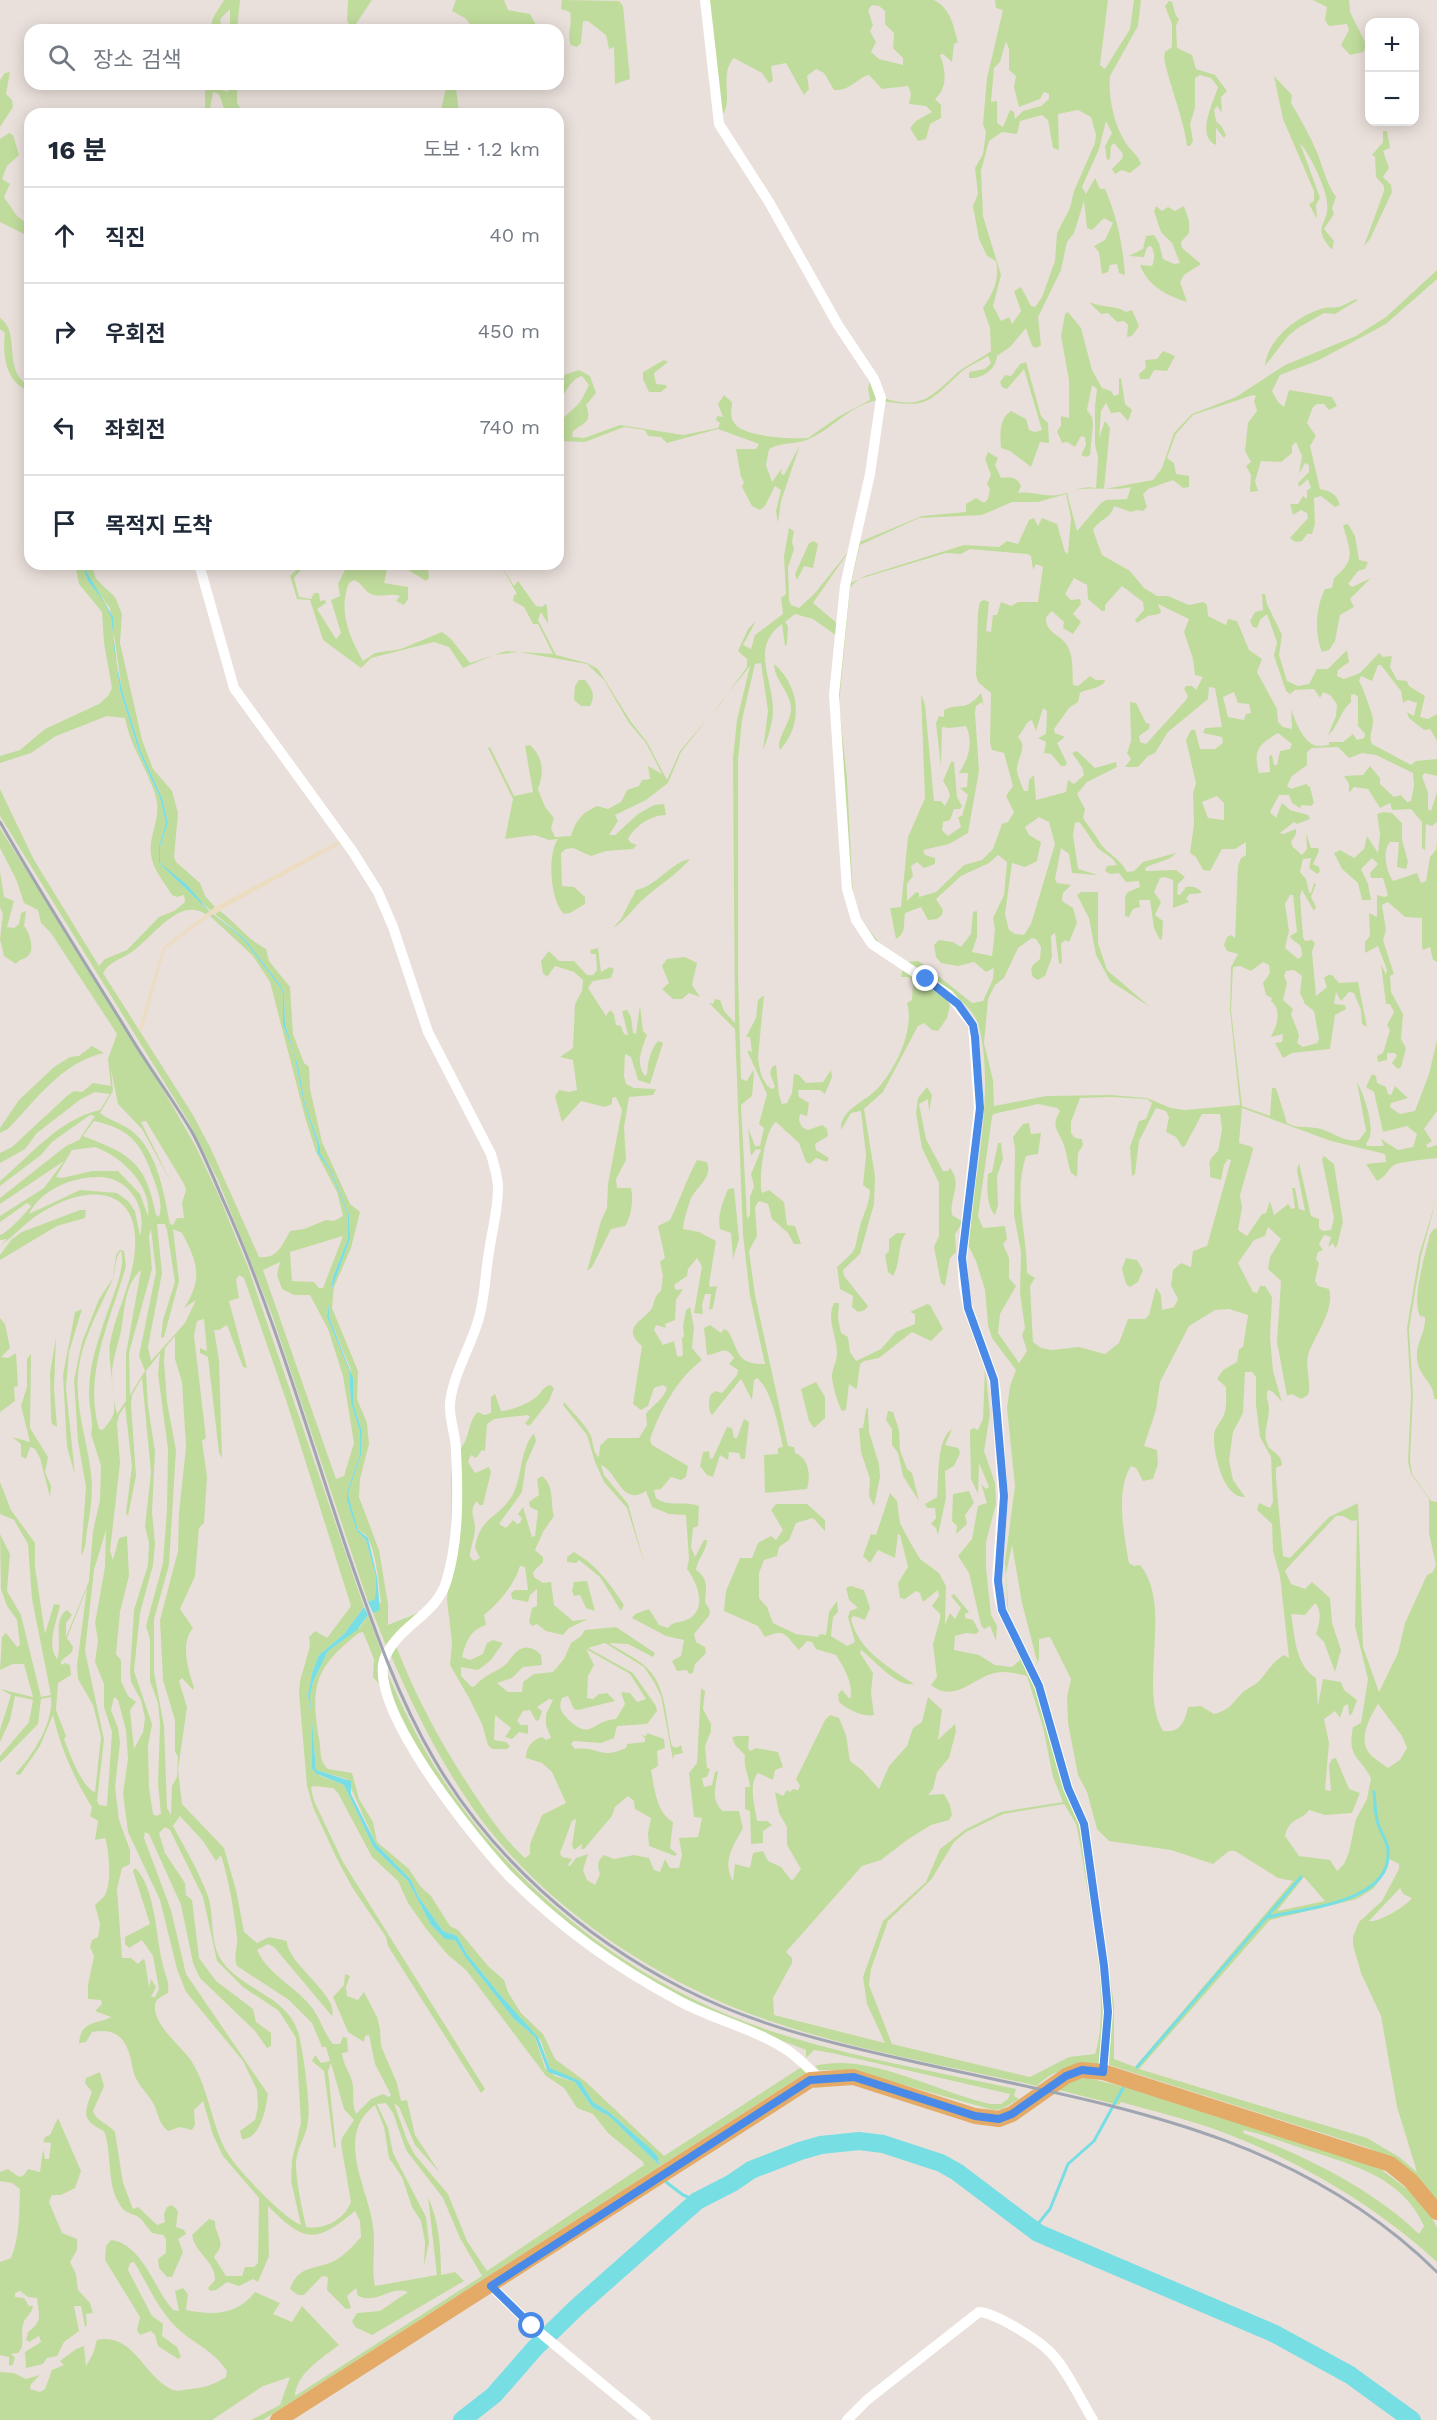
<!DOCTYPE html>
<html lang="ko">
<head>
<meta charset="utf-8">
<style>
	body { margin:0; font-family:"Work Sans","Noto Sans KR",sans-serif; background:#f2f2f3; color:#1f2937 }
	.controls { position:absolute; right:18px; top:18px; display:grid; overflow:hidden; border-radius:12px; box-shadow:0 3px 15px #0003 }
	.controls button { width:54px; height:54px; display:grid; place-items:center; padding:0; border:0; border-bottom:2px solid #e0e1e3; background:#fff; color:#1f2937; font:30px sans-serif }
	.stop { position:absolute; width:18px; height:18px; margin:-14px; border:4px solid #498ae9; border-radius:50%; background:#fff }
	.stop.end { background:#498ae9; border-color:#fff; box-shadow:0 2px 6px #0008 }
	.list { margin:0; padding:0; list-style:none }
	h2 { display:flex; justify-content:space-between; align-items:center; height:78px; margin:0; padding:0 24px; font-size:26px }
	h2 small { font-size:20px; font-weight:400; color:#747a83 }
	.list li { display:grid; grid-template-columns:39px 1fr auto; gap:18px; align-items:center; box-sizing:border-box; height:96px; padding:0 24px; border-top:2px solid #e0e1e3 }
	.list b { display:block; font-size:22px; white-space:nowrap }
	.list em { font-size:20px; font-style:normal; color:#747a83 }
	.icon { flex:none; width:33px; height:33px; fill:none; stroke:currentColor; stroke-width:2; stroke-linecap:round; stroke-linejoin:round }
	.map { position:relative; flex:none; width:1437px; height:2420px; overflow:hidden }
	.search { position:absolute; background:#fff; box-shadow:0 3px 15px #0003; left:24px; top:24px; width:540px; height:66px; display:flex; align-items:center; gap:15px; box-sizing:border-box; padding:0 21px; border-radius:18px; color:#747a83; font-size:22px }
	.panel { position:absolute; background:#fff; box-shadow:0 3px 15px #0003; left:24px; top:108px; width:540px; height:462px; border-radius:18px }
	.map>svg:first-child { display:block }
	.green { fill:#c0dc9c; fill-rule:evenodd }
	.sand { fill:#ecdcc1 }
	.water { fill:#77dee3 }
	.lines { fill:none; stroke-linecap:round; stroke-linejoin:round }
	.stream { stroke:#77dee3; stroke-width:3 }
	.river { stroke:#77dee3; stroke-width:18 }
	.street { stroke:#fff; stroke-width:10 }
	.primary { stroke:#e3ab67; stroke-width:16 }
	.rail { stroke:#9fa5b1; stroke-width:3 }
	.route { stroke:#498ae9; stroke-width:8 }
</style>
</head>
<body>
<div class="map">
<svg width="1437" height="2420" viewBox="0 0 1437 2420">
	<rect width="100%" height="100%" fill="#eae0db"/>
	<!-- green -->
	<g class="green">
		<path d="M224,0H240L237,30H230V9L220,19L222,30H212C209,19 220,8 224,0Z"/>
		<path d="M348,0H372L352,30L347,20Z"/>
		<path d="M456,0H504L508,10L530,14L535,23V30H475L465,18L452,11Z"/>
		<path d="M562,0L619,1L623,6L630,79L615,84L614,47L609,49L606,35L588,21H583L581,43L577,47L571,45C566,34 573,24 570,12L561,9Z"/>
		<path d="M708,0H934C951,9 953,25 958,42L954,44L952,62L943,54L940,55C946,70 948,88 935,99L941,105V118L930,124L926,139L918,141L910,128L916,121L932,112L926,106L909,104L911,94L908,86L882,89L869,75C855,79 851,91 834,90L824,73L816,69L807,76L809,89L804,95L786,63L771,66L773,81L769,83L762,73L734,58C718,75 735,101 721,117ZM872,5L879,6L885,11V24L894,33L893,48L903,58V65L879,59L871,52L876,42L870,31L873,25L868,10Z"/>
		<path d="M995,0H1108L1100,65L1105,69L1130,29L1134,0H1141L1138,26L1110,76C1108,97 1114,124 1125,142C1129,149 1139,156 1141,164L1130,173L1122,170L1115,174L1112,169L1122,159L1123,154L1114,143L1111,146L1110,159L1107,160L1105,146L1112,133L1106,121L1099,149L1082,187L1086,194L1095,178L1100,189H1105C1117,216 1123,246 1125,275L1119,273L1117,264L1110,265L1108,272L1102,274L1099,252L1094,246L1105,240L1113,223L1104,218L1092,230L1087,228L1084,201L1074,233L1067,242L1061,270L1038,317L1041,345L1037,348L1032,346L1026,328L1010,347L997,356C996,369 983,379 969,378V372L985,369L991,363L988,356C979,362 967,366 959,374C928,403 927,408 883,401V398C922,410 931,397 958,372C968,364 981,359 991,351L990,328L983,308C993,293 1000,280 996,261L987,256L979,239L973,206L978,194L975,168L983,154L986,132L983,124L987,78L1003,10L996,8ZM1006,41L1009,49V70L1016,76L1014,87L1019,107L1040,99L1044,92L1049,94V99L1041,106L1023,111L1015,119L1014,112L1010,110L1003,127L997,123V101L991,102L994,68L1000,62ZM1078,110L1091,117L1096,135L1095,143L1074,191L1070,208L1057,233L1055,261L1042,297L1035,307L1031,306L1021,287L1014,291L1021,311L1012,324L1009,317L1001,321L993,306L1001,275L983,216L981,171L989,141L1002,132L1017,134L1020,121L1042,115L1048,120L1053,148L1059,150L1058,114Z"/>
		<path d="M1313,0H1349L1350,12L1367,46L1363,52L1350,55L1341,45L1349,30L1347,24L1329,26L1325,20L1327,7Z"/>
		<path d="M1169,1L1172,2L1176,16L1179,19L1176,26L1177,48L1192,55L1196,69L1215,75L1227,91L1221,97L1222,113L1217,106L1214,110L1216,121L1222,127L1226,135L1224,138L1216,128V145C1195,136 1214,101 1218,87L1211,78L1200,75L1195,78V108L1190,124L1193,141L1190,146H1187C1183,116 1170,88 1164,58L1165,52L1172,47V24L1165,6Z"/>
		<path d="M10,72L6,94L12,100L13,107L0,127V80L5,73Z"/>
		<path d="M1274,76L1292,95L1291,103C1300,118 1309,134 1316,150C1323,166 1326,183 1336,197L1332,208L1334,214L1324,229L1334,241L1332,250C1310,225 1330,225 1327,203C1326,187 1310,155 1300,143L1320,198L1316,205L1317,219L1309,204L1314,201V191L1283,119Z"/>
		<path d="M200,84H220L222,90L228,92L229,84H237V103L244,114H231L225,111L219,94L213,92L209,114H193L205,111V87Z"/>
		<path d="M447,84H451V89H456L459,111L440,114Z"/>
		<path d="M1383,131H1387L1390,148L1383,151L1389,168L1383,177L1391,185L1392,192L1370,239L1364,246L1384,191V186L1376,177L1375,157L1372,155L1383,142Z"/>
		<path d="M9,133L13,135L19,155L7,166L2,179L10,184L4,197L17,216L30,226V237L0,222V139Z"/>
		<path d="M1156,206L1162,211L1168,207L1175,211L1184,206L1189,221V233L1181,242L1182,248L1201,264L1184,275L1180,282L1187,302C1167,296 1147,285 1140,265L1152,266C1155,259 1155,253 1151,246L1147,247L1144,257L1129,256L1143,249L1146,236L1154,235L1159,243L1163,259L1174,264L1180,263L1172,243L1161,232L1154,211Z"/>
		<path d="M1437,270V279L1386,324L1319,360L1280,375L1272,391L1278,402L1284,407L1289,390L1332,397L1337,406L1329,410L1324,404H1317L1313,407L1307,423L1316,436L1310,446L1320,489C1332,492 1336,493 1340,505L1335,507L1321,496L1314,498L1315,524L1312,534H1307L1302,541L1295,542L1290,538L1308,518L1307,513L1301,510L1293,515L1290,504H1298L1303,496L1307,499V490L1311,488L1308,479L1299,487L1298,483L1309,472V465L1305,463L1299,474L1302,456L1296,442L1292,446V453L1281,462L1261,461L1255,481L1258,491L1250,492L1251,475L1246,466L1251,462L1245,451L1248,423L1257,411L1254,401L1256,396L1253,395L1193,415L1176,434L1167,458L1174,463L1176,474L1189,476V487L1183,488L1173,480L1148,489L1143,494L1147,507L1143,511L1137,510L1131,512L1114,506C1111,519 1099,519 1093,530L1102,555L1130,571L1144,588L1157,596H1168L1189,605L1203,602L1207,605L1208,616L1226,625L1228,619L1237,621L1249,650L1262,659L1257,672L1277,709L1278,722L1283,727L1292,729L1291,708C1294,719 1303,741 1314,745C1318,747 1325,745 1329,745V742H1343L1353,734L1357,740L1364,738L1365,734L1358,726V697L1354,694L1351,695V702C1340,711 1338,728 1328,735L1336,716L1337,704L1330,695L1323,692L1320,698L1314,689L1295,690L1290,694L1286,691L1274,656L1277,642L1267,614L1260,620L1257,628L1253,627L1250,621L1255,612L1263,610L1262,594H1265L1267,604L1282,635L1279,655L1287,681L1298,686L1309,684L1317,669H1328L1347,650L1349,662L1338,670L1337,676L1344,679L1360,673L1379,653L1383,657L1392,656L1390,667L1397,680L1407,681L1409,686L1425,696L1420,717L1428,719L1437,714V741L1430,729L1424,730L1409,718L1407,712L1414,716L1417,703L1408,700L1403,703L1401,691L1381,665H1378L1372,681L1361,676L1359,681C1362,685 1372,713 1373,719C1374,728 1368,736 1372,744L1411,765L1416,761L1437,759V776L1425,773L1422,776L1428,793V809L1431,811L1437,792V822L1432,826L1426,824L1425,850L1422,848V822L1411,809L1392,810L1390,803L1380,808L1368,789L1354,787L1349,793V784L1344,776L1363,775L1370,766L1380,778V784L1394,797L1401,795L1407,802L1411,801L1414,786L1413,773L1376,755L1362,753L1349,758L1338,747L1312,748L1307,752V765L1292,776L1287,786L1291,789L1306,784L1310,787L1314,803L1311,806L1302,805L1300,808L1292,803L1289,795H1279L1270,812L1276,818L1282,803L1290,810L1308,815L1310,819L1297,824L1294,822L1280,833L1283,834L1296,829V834L1291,842L1293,847L1302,855L1307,849L1306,833L1311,848H1318L1319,851L1313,864L1319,867L1320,872L1317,874L1309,868L1311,858L1303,859L1300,872L1306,879L1309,892L1311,893L1314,883L1316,884L1311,897L1316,907L1314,911L1302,890L1300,896L1303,937L1305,941L1312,940L1315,943L1312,952L1316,996L1327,987L1324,978L1328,975H1332L1339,983L1358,982L1367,1027L1362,1024L1361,1010L1354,993L1349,992L1341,1001L1336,992L1334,1004L1345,1005L1346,1009L1335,1015L1330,1049L1292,1053L1283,1058L1275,1043L1282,1042L1283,1034L1271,1037C1276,1027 1283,1011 1271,1001L1272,998L1266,995L1263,983L1270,973L1269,965L1263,962L1251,971L1240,966L1233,967L1231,1010L1242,1106L1270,1116L1272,1088H1276L1287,1123C1297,1129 1305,1126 1316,1128C1332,1130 1342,1143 1359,1140L1366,1131L1357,1082C1364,1094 1378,1134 1366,1143L1367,1146H1384L1381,1139L1398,1150L1413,1147L1417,1134L1407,1126L1383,1132L1374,1092L1366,1087L1372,1074L1376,1076L1377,1083L1386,1087L1388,1094L1391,1095L1395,1086L1408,1098L1391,1103L1390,1107L1400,1114L1415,1111L1429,1074L1437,1040V1111L1424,1129L1432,1141L1426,1145L1428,1148L1437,1145V1158C1430,1159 1398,1162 1394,1165C1388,1169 1385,1178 1377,1181L1366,1164L1386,1162L1385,1154L1331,1141L1242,1108L1239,1143L1252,1147L1253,1150L1240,1195L1242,1208L1238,1230L1247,1236L1262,1214L1266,1213L1270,1201L1274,1215L1288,1204L1292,1209L1295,1208L1292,1188H1295L1299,1209L1305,1211L1297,1170L1299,1163L1311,1216L1319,1219V1228L1323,1231L1331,1230L1334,1218L1322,1159L1324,1156L1334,1164L1343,1222L1337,1246L1335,1248L1333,1243L1328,1247L1331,1237L1324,1235L1319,1244L1323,1250L1318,1252L1316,1259L1319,1263L1315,1281L1318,1286L1329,1289C1335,1309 1316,1334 1309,1352C1304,1366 1312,1382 1308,1395L1301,1399L1292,1394L1287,1396L1277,1342L1281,1281L1268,1269L1270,1257L1281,1239L1268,1227L1265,1236L1254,1240L1238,1263L1253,1292L1257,1293L1260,1286H1265L1272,1297L1270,1337L1273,1371L1282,1402L1273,1392L1268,1390C1265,1397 1269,1402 1269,1409C1269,1420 1263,1433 1267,1443C1270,1453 1282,1453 1282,1465L1276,1468V1479L1283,1556L1290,1558L1329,1517L1358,1503L1363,1647L1379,1692L1398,1653L1405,1623L1427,1575L1433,1572L1436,1565L1429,1533V1499L1411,1474L1408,1462L1411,1395L1407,1328L1419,1255L1437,1197L1421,1256L1409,1329L1413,1395L1410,1461L1412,1474L1431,1501L1437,1502V2201L1412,2174L1369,2148L1109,2065L1112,2009L1103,1930L1114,2005V2059L1135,2067L1293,1881L1278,1878L1235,1851H1229L1213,1864L1171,1850L1109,1841L1097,1829L1087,1792L1078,1775L1068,1723L1067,1697L1071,1679L1050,1637L1039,1639V1659L1035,1667L1037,1661L1022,1603L1012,1545L1006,1574L1009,1618L1008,1616L1005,1562L1015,1486L1007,1408L1010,1386L1016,1370L992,1338L988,1325L985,1290L976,1261L967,1243C975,1178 995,1091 979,1027C969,988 893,965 866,932C840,900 847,847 846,809C844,777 838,745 838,714C837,658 843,597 857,543L922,516L966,512V504L976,498L984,503L988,499L990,489L987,484L991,475L985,459L988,452L998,458L995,465L1001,478C1011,476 1017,477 1021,486L1018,493C1032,491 1045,497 1058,495C1073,493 1080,485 1096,488L1098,457L1095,444V406L1097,389L1092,385L1087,410L1092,417L1093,424L1090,455L1086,457L1081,455L1086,445L1085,437L1081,436L1075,447L1067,442L1062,443L1057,431L1061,426V416L1069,418V380L1061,336L1065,314L1068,312L1081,328L1092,370L1102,388L1111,391L1114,396L1119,394V378H1121L1125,404L1132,410L1128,421L1120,412L1111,413L1106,403L1101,411L1099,438L1105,421L1110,428L1104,489L1153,480L1162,468L1174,433L1192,414L1236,397L1285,365L1356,336L1386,317ZM1131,487L1127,499L1106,500L1101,503L1077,531L1067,493C1086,484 1109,492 1131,487ZM1066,494L1071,518L1068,554L1065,552L1057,524L1042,518L1038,526L1034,518L1029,520L1018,544L1007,541L999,547L964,545L865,576L851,583L860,545L919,518L982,515L1012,502H1038ZM970,549L1027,554L1031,556L1033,570L1036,564L1043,567L1038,602H1018L1011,606L1001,602L997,615H993L991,632L986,631L989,602L984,600L980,602L978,612L976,675L978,682L991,693L990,743L992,750L1004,753L1013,786L1006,796L1014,812L1008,822L1002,824L993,849L982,860L964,865L936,892L919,897V893L916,892L907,901V884L913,876L911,866L917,862L924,868L935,864V858L925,855L923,850L949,844L968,833L979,771L975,713L976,706L982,702L984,706L981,693C964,713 960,702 944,710V717L939,716L936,723L941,767L942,727L949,728L966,726C974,744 968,759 959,773H968L967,787L960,788L968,795L962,816L958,817L961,827L948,836L942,830L943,822L950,820L954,809H960L962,806L957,797L954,762H951L943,781L948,789L950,796L945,806L941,801H934L925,705L921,694L925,798L908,837L901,907L890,908L896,939C907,933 903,923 905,913L921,907L928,920L937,919L942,915L943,910L936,899L961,876L989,863L998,855L1007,862L1004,895L993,918L995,930L992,956L972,952L977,937V911L973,912L971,934L961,947L953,942L939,940L934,945L936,957L941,963L958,966L974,962L986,972L994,968L993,979L983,1001L972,1003L926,966L918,961L907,962L880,944L859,917L853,897L847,779L839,704L850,587L859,579L946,553L961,554ZM1074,578L1087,585L1088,599L1102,611H1105V605L1122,586L1143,602L1144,610L1135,620L1137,623L1148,616L1159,614L1161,612L1158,604L1189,619L1184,632L1193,659L1195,675L1203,677L1196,690L1192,686H1186L1184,689L1188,696L1186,700L1146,744L1140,742L1139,736L1149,729L1150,724L1146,723L1136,703L1130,702L1131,741L1127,753L1131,759L1125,767H1138L1148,756L1155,753L1168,732L1208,699L1209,687L1215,688L1222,727L1205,728L1203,733L1222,737L1223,743L1215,749H1200L1195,730H1191L1186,740L1196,783L1193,793L1194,824L1190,853L1196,857L1203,870L1210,871L1222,849H1235L1246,842V855L1241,858L1238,866L1235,938L1231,935L1227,937L1224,945L1227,951L1238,954L1231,967L1230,1010L1240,1105L1185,1110L1171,1108L1147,1098L1111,1095L1046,1096L994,1106L993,1080L984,1043L988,999L995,985L1004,978L1018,948L1032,938L1036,939L1041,947L1040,959C1032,965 1029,968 1033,977L1038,980L1045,976L1052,957L1051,936L1055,933L1059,964L1062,963L1061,944L1065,940L1069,942L1077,923L1073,908L1062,901L1063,893L1071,885L1057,883L1055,879L1061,848L1069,854L1072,873L1098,875L1078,869L1073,835L1075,823L1079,822C1085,828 1094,845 1099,849C1105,854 1113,857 1117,865L1107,866L1105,871L1110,874L1119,873L1126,882L1139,881L1140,887L1128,892L1125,896V916L1129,917L1133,909L1140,907L1139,900H1150L1154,928L1160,940L1162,939L1163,921L1155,915L1161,902L1154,892L1160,878L1165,877L1173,880V908L1189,902L1186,898L1190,894L1202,893C1198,887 1193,886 1186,887L1180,895L1177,894L1178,884L1185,877L1176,870L1146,871L1145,868C1155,862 1170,861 1176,853L1143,862L1134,871L1127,872C1119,857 1106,853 1100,843C1095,834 1089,827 1083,818L1085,809L1077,794L1087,782L1117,767L1116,762L1095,768L1077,751L1072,753L1082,767L1084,775L1074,784L1068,780L1066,792L1036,800L1034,775L1029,780L1028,791H1024C1022,786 1018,777 1017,771C1016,758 1029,748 1018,737L1028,722L1032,720L1036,731L1043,708L1047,711L1046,734L1038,738L1046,742L1044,753L1051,754L1061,766H1065L1067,763L1057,743L1065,737L1055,733L1054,729L1069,708L1078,702L1080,693C1088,688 1094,691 1104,683L1105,680H1096L1090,676L1078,686L1073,685C1072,670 1074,660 1068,647C1062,634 1045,634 1046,617L1052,611L1064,622L1063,628L1073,634L1081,622L1073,614L1081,604L1080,599L1071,600L1065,594ZM1234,692L1238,703L1249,704L1251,713L1246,714L1244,720L1228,717L1223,697ZM1278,733L1292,744L1290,749L1280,751L1277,765H1274L1272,755L1269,756L1270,772L1259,773C1253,750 1258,745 1278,733ZM1217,796L1224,803V820L1208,818L1202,802ZM1039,817L1049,822L1055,844L1031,924L1024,935L1015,934L1009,930L1005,914L1012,863L1025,867L1037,861L1041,842L1029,835L1025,827ZM1290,895H1293L1297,932L1290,936C1295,946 1302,939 1302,956L1298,959L1285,948L1289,931L1285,904ZM1294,970L1302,976L1300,993L1305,1004L1314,1011L1319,1039L1317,1043L1303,1047L1297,1043L1299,1035L1291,1014L1293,1009L1283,1000L1287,983L1284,976L1286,971ZM1111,1097L1147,1099L1152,1103L1146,1119L1139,1121L1130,1147L1132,1176L1135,1174L1139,1141L1156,1108L1166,1111L1169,1117L1166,1132L1176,1137L1182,1147L1185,1146L1202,1114H1220L1222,1130L1218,1151C1205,1163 1211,1162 1210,1177L1221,1180L1224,1165L1228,1159L1231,1160L1207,1246L1193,1251L1191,1267L1181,1263L1173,1270L1171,1286L1178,1299L1174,1307L1162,1310L1161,1295L1156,1287L1149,1315L1145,1319H1128L1119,1343L1105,1354L1079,1347L1052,1350L1041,1348L1033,1342L1030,1286L1035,1278L1027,1273C1027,1231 1013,1198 1026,1156L1038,1154L1041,1133L1031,1134L1029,1123L1023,1124L1013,1137L1015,1149L1014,1215L1021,1252L1020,1293L1025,1328L1022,1335L1027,1351L1019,1363L998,1333L1000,1314L1016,1286L1009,1278V1258L1003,1244L1007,1239L1005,1226L983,1228L978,1216L992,1117L993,1114L1038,1104L1057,1108L1060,1111C1049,1128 1061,1133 1065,1148C1067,1156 1068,1165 1071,1173L1077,1177L1078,1153L1083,1145L1082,1139L1075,1138L1071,1133V1122L1080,1098ZM1229,1309L1248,1315L1243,1347L1239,1349L1237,1362L1223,1370L1217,1379L1226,1387C1226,1396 1227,1406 1224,1415C1221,1422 1214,1428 1214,1436C1213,1452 1223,1499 1245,1497L1233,1480L1229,1461L1233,1432L1243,1413L1245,1372H1252L1256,1377V1405L1260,1437L1271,1457L1273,1502L1270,1508L1259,1503L1257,1510L1272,1524L1273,1551L1280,1576L1289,1658L1284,1655C1272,1662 1269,1670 1260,1680C1255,1686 1246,1688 1241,1694C1231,1705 1229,1710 1214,1714L1201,1706L1188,1707C1185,1722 1180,1733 1163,1731C1137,1687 1174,1606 1140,1565L1134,1566L1129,1563C1124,1534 1115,1492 1131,1466L1136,1468L1143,1481L1153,1479L1158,1464L1157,1450L1144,1446L1156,1410L1160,1382L1189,1326L1215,1310ZM1336,1516H1343L1352,1521L1357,1520L1355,1626L1368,1679L1361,1723L1353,1727C1347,1758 1359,1755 1371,1778L1367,1799L1356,1819L1349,1852L1344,1864L1337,1871L1330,1860L1299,1856L1285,1836C1289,1817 1302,1821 1309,1810L1325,1815L1352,1813L1360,1793L1349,1789L1336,1758L1332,1759L1329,1765L1331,1791L1325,1790L1329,1743L1324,1719L1335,1711L1340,1718L1344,1706L1348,1704L1349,1715L1352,1714L1357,1700L1344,1690L1341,1682L1323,1679L1318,1706L1316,1678C1295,1665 1295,1636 1291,1614L1305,1615L1315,1603C1323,1612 1319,1624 1316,1634L1324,1642L1335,1672L1341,1650L1332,1623L1330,1598L1312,1582L1305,1589L1291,1584L1285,1571C1287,1568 1333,1519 1336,1516ZM1378,1704L1402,1736L1407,1748L1400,1760L1388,1768C1382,1763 1374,1759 1369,1753C1358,1738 1370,1717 1378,1704ZM1389,1859L1399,1864V1869L1382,1901L1359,1922L1353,1937V1945L1361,1973L1381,2016L1397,2107L1417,2172L1399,2157L1367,2138L1139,2069L1270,1920L1357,1899L1374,1888L1385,1872ZM1304,1877L1325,1901L1277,1911ZM1400,1888L1403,1894L1412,1898C1406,1906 1379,1923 1369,1921Z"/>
		<path d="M1356,299L1358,300L1335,314L1324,313L1298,328L1288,336L1265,366C1267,339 1298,315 1324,308C1328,307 1333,308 1338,307C1344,306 1350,301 1356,299Z"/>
		<path d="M1089,302C1102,308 1116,305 1126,312L1132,310L1139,326L1132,336L1127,337L1128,325L1124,321L1117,322L1108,313L1101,314Z"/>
		<path d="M0,318C22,333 1,371 30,386V391C6,384 2,355 5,333L0,329Z"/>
		<path d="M1163,351L1175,356L1167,371L1154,370L1149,379H1140L1139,374L1146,368L1145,360L1157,359Z"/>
		<path d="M664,360L668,362L654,373L656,384L666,385L667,387L661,392H649L643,379V372Z"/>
		<path d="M1026,362L1041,416L1048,423L1049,443L1040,442L1031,467L1010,451L1001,448C1000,435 999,418 1011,411L1026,419L1029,430L1035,432L1042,430L1024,369L1007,389L1002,387L1000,382L1005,375L1011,376L1020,364Z"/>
		<path d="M579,370L590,376L596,393L586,405C593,423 583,423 573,431L572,437L584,438L620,425L683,435L718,428L720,423L716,420L717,416L723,417L718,404L724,395L732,402C732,411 729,416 735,424C744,437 793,439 808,438L838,417L870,400L868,388L871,378L878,400C850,405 834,428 809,439C797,445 783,441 769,449L766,465L772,482L782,468L781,474L784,475L800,445L781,501L778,523L776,511L781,490L775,486L765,506L760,510L752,506L742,487L744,482L741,477L736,449H756L759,444L718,429L667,443L661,437L648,436L645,430L624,427L585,442L558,441C558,417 565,418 579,403C583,399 586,390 589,385L582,376C570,379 562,397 558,409V377Z"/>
		<path d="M1348,524L1355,536L1359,560L1368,562L1365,569L1358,571L1348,584L1352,587L1371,578L1350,599L1354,607L1340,615L1335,641L1329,650L1322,652C1314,632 1316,607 1325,589L1332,588L1334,578C1357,559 1350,552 1343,525Z"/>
		<path d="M789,528L794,531L792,542L794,549L788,567L789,600L791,605L799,608L815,593L852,547L813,603L838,624L837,636L813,619L795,614L785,622L788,626L787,644L785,646L782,624C749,648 774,679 773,712C772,726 768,738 763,750L768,711L761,663L755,664L742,720L738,759V977L741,1079L747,1081L753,1070L754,1073L752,1096L741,1105L747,1219L750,1215V1197L754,1186L751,1174L761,1150L756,1149L751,1156L748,1128L755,1146H760L764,1128L759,1124L767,1094L748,1053V1050L752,1052L750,1037H746L756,1018L758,1000L764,995L758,1057C759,1068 762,1084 772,1089L775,1087L770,1073L772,1067L776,1065L779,1095L782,1104L787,1103L792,1093L794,1074L799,1075L806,1083L823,1082L831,1070L832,1077L825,1094L820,1090H798L799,1097L809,1103L807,1116L800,1114L799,1120L802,1127L808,1130L822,1125L827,1129L828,1136L815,1144L816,1150L829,1158L827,1162L816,1158L810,1164L806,1162L799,1143L776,1122C765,1129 758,1179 762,1193L769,1190L784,1202L787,1225L795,1226L801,1244H794L788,1233L772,1219L768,1204L759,1201L755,1207L757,1236L749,1251L755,1295L788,1446L794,1447L795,1453C809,1458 811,1475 807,1489L765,1493L764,1455L778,1454V1448L783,1447C779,1429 772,1390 757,1378L754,1380L752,1400L741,1379L712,1415C708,1411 708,1400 711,1394L716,1391L722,1393L737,1375L738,1370L729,1364L734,1358C724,1343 719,1355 707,1355L704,1328L710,1325L721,1333L724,1329L728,1331C739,1349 735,1365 765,1364L750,1296L743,1235L735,1029L709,1003L713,1004L715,999L720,1000L724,1011L735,1023L733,758L737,720L750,666L681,752L668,783L646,800L615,815L618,821L609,835H615L638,814L654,805L664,804L666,815C651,815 635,826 628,839L631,843L637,845L633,849L606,851L591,856L573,848L566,849L561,853L562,886L574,887L585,897V904L570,913L564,914C550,901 547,854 558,839L549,840L535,835L505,839L513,799L488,748L490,747L514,796L533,792L525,746L530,745C544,758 544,773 538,789L545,807L554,818L551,828L555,837L571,836C576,820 582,813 597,806L608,809L621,802L627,790L639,786L642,780L650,779L648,766L662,774L646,743L629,723L604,680L587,664L519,652L494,655L463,668L449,647L434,642L371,658L361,668L323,640L310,600L297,599L290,576L302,564H306L294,578L299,597L311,599L314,593H319L320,601L325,600L326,603L317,609L336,639L341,633L331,600L340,596L338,584L348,564H418L428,569L429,578L426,581L402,566L387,569L384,583L408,587V599L404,605L396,601L400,596C390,592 379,599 369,593C363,589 362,583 354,580L349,583C338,610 349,637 363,661L375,653L401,649L442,632L451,639L470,663L506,651L553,654L538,624H533L524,607L513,601L514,595L517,594L500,564L514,586L518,581L536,606L542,607L545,604L547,606L548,624L541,612L538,620L556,655L587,663L598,669L631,722L647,742L667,780L680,751L721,703L747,667V659L738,651L748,629L756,621L743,645L751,649L755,635L783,614L781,598L786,594L784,556Z"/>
		<path d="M814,541L818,544L813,568L804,566L797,580L795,574L809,543Z"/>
		<path d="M75,564H82L88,581L105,602L111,617L120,690L139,753L160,798L166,823L159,846V863L210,912L207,915C180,895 153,937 133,951C123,959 109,961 103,973L193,1115L211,1149L259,1257C278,1259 282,1245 290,1231L304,1229L326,1220L334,1221L343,1216L337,1192L316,1152L305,1117L270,982L253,956L210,916L213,914L243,939L280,987L283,994V1025L294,1053L304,1104L318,1146V1154L330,1170L348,1215V1239L333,1277L327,1317L349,1370L351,1403L360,1431V1455L347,1493V1500L357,1531L366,1540L376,1577L375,1599L368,1602L272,1315L218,1180L187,1119L0,816V789L34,860L99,966L105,959L127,950L159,917L174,911L185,902L184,895L177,897L172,895C165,883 152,869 151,854C148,833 164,817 154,791C145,766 130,745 125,718L107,716L56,736L31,753L0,763V756L20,750L45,729L99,704L108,696L112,688L104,643L102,612L79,584ZM343,1236L323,1288H319L314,1282L292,1281L290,1252ZM280,1262L277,1275L282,1289L294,1295H310L328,1329L343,1376L354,1443L344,1476L336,1479L263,1270Z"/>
		<path d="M83,564H91L96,579L115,597L122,614L120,643L142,740L153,769L172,791L178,813L174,857L176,862L200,883L205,896L215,907L211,911L160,863V846L168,823L162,798L141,752L122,690L110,608L89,580Z"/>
		<path d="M774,664C800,686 804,724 780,750C775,741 791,722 791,709C791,692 774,680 774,664Z"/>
		<path d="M579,680H585C592,688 596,696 590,706H581L574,700L575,686Z"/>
		<path d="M1383,812L1392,813L1402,823V840L1408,862L1406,869L1397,867L1399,842H1390C1382,851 1386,871 1393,881L1417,873L1421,883L1426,881L1430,857L1436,850L1437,842V962L1433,960L1430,947L1423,950L1422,946V918L1405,917L1388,902L1382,905L1386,930L1383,940L1394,974L1390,976L1391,992L1403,1014L1401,1039L1406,1048L1401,1067L1398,1069L1392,1063L1397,1056L1395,1053H1387V1060L1378,1062L1377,1056L1383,1053L1390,1030L1387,1025L1394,1012L1390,1004H1386L1381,964L1386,975L1387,970L1378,946L1365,953V942L1370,936L1369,913L1377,917V895L1385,897L1388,895L1383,878H1371L1370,873L1378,864L1372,858L1361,869L1368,884L1371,900H1362L1358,883L1342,869L1334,853L1340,850L1354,858L1364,849L1367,836L1378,853L1380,834L1377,814Z"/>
		<path d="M0,828L161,1086L195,1145L219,1196L248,1267L364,1607L344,1634L319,1655L312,1673L308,1696L312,1715V1769L320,1776L344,1785L374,1848L408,1881L431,1925L440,1934L455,1940L466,1958L514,2019L535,2037L545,2068L555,2076L575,2082L592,2107L609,2116L659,2165V2161L641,2140L609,2112L593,2102L583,2086L550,2068L541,2041L501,1996L467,1954L457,1936L443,1931L418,1896L411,1880L376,1844L347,1779L316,1770L310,1696L313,1682L328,1651L360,1627L368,1615L383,1657L379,1664L382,1687L373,1677L374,1659L363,1632L359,1633C315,1667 310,1686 319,1739C322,1752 318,1759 328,1769L352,1773L359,1799L373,1822L377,1842L409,1869L420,1886L431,1896L450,1926L458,1930L489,1967L504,1980L508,1992L521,2013L543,2034L555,2059L586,2082L664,2156L803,2066L806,2073L263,2420H251L280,2405L290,2377L263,2386L212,2420H0V2372L14,2373L26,2379L40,2375L31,2384L30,2389L40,2392L45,2389L52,2370L64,2365L60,2361L76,2349L84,2346L86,2366L93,2354L97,2340C134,2332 144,2378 173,2390C179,2392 185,2389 191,2389C206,2387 213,2385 226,2377L227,2371C214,2350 190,2342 174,2325C157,2307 147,2283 134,2262L130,2263L128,2270L152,2316L163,2324L162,2336L177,2347L181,2357L178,2359L158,2346L155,2335L151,2331L140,2335L137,2330L140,2317L105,2260L106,2246L111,2240C143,2244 154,2289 173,2310L179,2311L175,2291L183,2288L188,2294L186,2310C213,2315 236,2316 255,2292L280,2303L273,2314L292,2322L302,2306L339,2345C322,2358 296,2374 295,2396L482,2276L460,2238L443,2198L406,2150L393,2113L386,2103L377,2104L388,2128L393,2153L426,2217L429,2242L424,2266L425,2242L421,2221L412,2207L402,2177L389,2158L384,2127L375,2105C334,2136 368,2187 373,2226C376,2247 371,2266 375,2286L437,2275L428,2197C439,2221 441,2248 441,2275L455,2272L464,2281L372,2335L355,2327L352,2321L357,2313L380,2311L408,2292C390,2285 377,2305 358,2296L356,2288L347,2296L351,2308L346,2309L327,2290L328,2277L322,2276L304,2295H298L290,2289C299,2263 319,2270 336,2260C345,2255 355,2244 361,2237L360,2221L355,2211C315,2244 305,2243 268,2206L269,2256L258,2282L253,2279L239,2286L227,2282L216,2290L210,2291L208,2288L215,2280C215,2260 195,2254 192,2235L209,2219L215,2221C214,2230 223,2240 220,2247C219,2251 216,2253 214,2257L226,2276H242L245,2267H254L258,2263L259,2198L223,2156L213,2135L203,2101L194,2110L195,2125L192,2130L180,2127L168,2131C157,2122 159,2113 153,2103C147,2093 135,2082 133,2070C129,2046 122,2026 92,2032L86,2042L79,2043C81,2020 96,2025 111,2017L95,2011L102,2004L101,2000L88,1999V1985L94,1956L90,1947L92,1940L98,1937L100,1924L95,1905C98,1902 103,1898 105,1895C112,1883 109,1850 105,1838L95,1840L98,1821L90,1816L92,1807C75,1781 60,1746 53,1715L40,1746L20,1775L15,1774C32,1757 54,1722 51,1697L41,1699L38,1724L0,1763V1756L29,1722L33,1700L15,1696L10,1720L0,1742V1730L11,1695L0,1689L33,1697L24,1664H13L0,1670L2,1637L6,1633L17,1647L20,1645L17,1620L7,1606L1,1589L0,1534L10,1554L7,1591L21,1615L41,1697L51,1695L32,1599L28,1544L14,1520L0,1514V1482L11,1510L35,1543V1567L45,1634L54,1604L60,1605C57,1621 46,1645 57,1659C63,1645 52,1619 67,1610L72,1615L66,1623V1637L89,1581L93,1531L100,1500L101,1466L91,1434C94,1422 89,1408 89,1394C89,1368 96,1346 104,1322C109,1305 127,1267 121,1251C114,1258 116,1272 112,1281C99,1310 81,1341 78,1375C75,1412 90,1448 92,1484C92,1499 90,1515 87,1530C86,1538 86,1550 81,1555L86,1487L78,1441L74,1380L82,1342L99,1299L113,1278L116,1255L120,1250L124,1251L126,1266C111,1319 83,1374 99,1429L103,1430C106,1425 111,1421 113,1415C118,1404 107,1361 110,1343C115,1316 128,1291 133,1264C147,1188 93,1179 39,1214C25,1223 14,1236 0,1246L7,1239L0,1240V1235C7,1233 28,1211 31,1206L27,1203L0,1222V1216L44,1188L64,1161L0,1204V1198L66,1146L79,1140L95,1116L90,1115L52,1142L41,1155L0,1186V1181C31,1155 59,1119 100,1110L110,1094L95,1092L81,1099L37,1133L25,1149L0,1163V1153L12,1147L68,1095L74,1091L82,1092L93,1083L111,1086L108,1059L117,1034L51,933L41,923L38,910L24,903L16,879L0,848ZM111,1070L118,1104L142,1129L172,1184L141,1122L146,1121L184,1184L186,1190L182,1203L184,1218H177L173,1225L170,1224C164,1194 158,1152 132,1131C122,1123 110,1121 100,1113L113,1091ZM94,1121C132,1129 142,1145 154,1180C158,1192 163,1204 159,1217L156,1215C146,1162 130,1154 83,1136ZM95,1147C122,1157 152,1185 148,1216L140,1194L118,1171H92L62,1178L56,1177L72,1150ZM102,1177C131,1180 147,1208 140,1236L135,1211L128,1201L117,1193L80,1190L29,1214C41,1189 74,1176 102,1177ZM157,1224H165L167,1230L175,1282L163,1320L161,1338L164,1337L179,1281L173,1229L182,1233C198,1263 203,1279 184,1308L196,1300L185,1323L151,1361L148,1347L162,1273ZM151,1229L156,1272L139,1356L145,1371L130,1395L129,1353L152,1269L149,1236ZM141,1270L126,1354V1401L117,1414C114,1402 112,1385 112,1372C113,1358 118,1345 121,1331C125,1311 124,1285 141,1270ZM239,1275L244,1278L287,1403L351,1606L327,1638L315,1631L309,1637L310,1646L300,1681L299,1692L307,1786L313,1807L337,1859L352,1887L386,1937L388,1946L481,2093L485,2089L343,1862L314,1801L311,1788L313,1786L333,1788L338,1793L372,1857L398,1881L408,1903L427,1930L447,1954L466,1970L546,2076L564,2088L577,2108L593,2114L608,2133L643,2162L644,2165L487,2271L467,2241L448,2194L415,2155L407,2140L394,2103L399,2107L415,2145L440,2173L415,2135L407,2100L401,2101L397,2083L381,2046L380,2029L377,2017L364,1992L358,2000L347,1996L346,1987L350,1976L345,1974L344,1985L333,1997L348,2032L364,2042L365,2036L369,2035L375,2064L391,2095L389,2097L383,2094L371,2099L356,2114C351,2103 355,2092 352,2081C349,2071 343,2064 342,2053L348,2052L347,2038L343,2037L340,2044H333C323,2032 320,2016 309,2004C293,1985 268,1974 257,1950L268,1944L274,1947L332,2016C339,1995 286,1963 287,1941L269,1937L257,1943L244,1932L236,1890L224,1848L182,1804L178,1770L187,1707L179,1681L182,1678L193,1690L194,1687C188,1670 180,1643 193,1628L180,1609L195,1576L199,1528L204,1523L207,1477L202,1441L206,1438L194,1336L197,1321L204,1319L207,1351L200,1348V1353L208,1357L219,1453L222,1458L219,1360L214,1330H219L227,1325L243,1367L247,1368L229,1301L239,1298L236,1280ZM175,1336V1359L182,1382L186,1447L179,1513L178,1551L160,1620L163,1680L175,1720V1751L178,1757L177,1777L172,1786L171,1815L167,1808L164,1726L154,1672V1619L169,1565L176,1450L167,1402L164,1361L165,1348ZM160,1353L158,1374L168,1449L167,1510L163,1563L146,1626L150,1639V1681L158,1703L160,1724L158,1784L161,1814L156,1816L153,1814L149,1788L148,1746L152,1724L134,1671L140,1613L153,1565L155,1544L152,1512L155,1452L148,1406L146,1371ZM142,1378L151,1473L145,1526L149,1543L148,1565L134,1610L130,1670L131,1682L141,1700L145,1718L143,1732L134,1749L130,1710L136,1702L128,1696L121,1681V1660L116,1654L120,1612L129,1576L127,1536L119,1538L113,1560L110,1551L120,1463L117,1424L119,1415L125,1406L132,1466L126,1513L128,1516L136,1476L131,1405L132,1395ZM106,1530L105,1567L95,1623L98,1640L95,1662L104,1684V1707L112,1732L107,1806L99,1805L97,1801L104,1739L85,1651L94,1570ZM87,1588L77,1665L78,1679L93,1705L101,1737L95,1792C82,1788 69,1752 64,1739L66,1736L56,1710L58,1683L71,1675L70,1665L65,1663L61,1665V1661L72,1652L73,1647L67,1638ZM114,1697L118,1700L126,1730L128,1759L123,1793L128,1832L160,1900L177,1969L186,1992L243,2061L257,2090L258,2107L255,2120L240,2131L242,2139C261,2139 266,2108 268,2094L186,1974L171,1910L144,1838L145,1832L149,1834L181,1905L193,1963L200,1978L255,2031L267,2048L271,2046V2033L256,2022L253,2009L216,1981L199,1958L192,1900L186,1895L185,1883L165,1853L159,1833L165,1827L170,1830L203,1897L217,1961L243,1987L279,2011L296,2038L301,2123L292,2160L291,2181L301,2225C281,2216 234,2167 224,2147C211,2120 208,2088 192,2062C182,2046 153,2026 155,2005C156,1998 163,1996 168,1993C170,1981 164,1973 162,1961C156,1936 155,1886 135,1868L133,1871L150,1924L125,1937V1944L129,1948L142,1940L153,1956L159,1989L155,1997H151L156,1987L151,1979L149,1987L145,1961L143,1959L138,1964L131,1958H122L117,1889L122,1868L130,1864V1850L119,1820L115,1787L120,1743L118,1728L111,1710ZM180,1816L203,1841L216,1861L221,1855C229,1881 234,1910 237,1938C238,1948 233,1955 237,1966L289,2000L312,2023L322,2047H326L330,2061L321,2063L315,2055L312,2061L324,2071L334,2148L336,2147L328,2071L331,2063L344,2109L354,2120L342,2138L341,2144L351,2202C344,2220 324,2230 306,2227C302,2208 296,2182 296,2164C296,2148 307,2136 308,2121C311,2103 303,2053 299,2035C289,1996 243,1991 222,1961C210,1944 214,1919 209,1899C200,1873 186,1850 173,1826Z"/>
		<path d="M690,859C677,874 661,884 647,896C634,906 627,920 613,928L621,919L636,890C657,886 671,862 690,859Z"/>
		<path d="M0,872L4,897L14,901L7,927L14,928L19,924L21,913L26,911L24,926C29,931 35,949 29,955C25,960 20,958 16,964L4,956L0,939L3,914L0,907Z"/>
		<path d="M1081,892H1098V943L1107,970L1150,1007L1110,981L1096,955L1089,918L1077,895Z"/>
		<path d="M220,911C236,923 248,940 266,949L269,961L290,987L293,1034L304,1063L309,1067L310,1089L322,1142L350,1204L360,1212L351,1248L334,1287L332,1308L358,1371L357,1399L367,1423L369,1444L360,1479L359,1497L379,1550L388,1604V1625C401,1619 419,1615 429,1604C457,1575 451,1499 451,1460C453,1504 458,1557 437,1598C430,1610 398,1635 386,1646L373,1613L381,1602C378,1582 377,1556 368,1538C365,1533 361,1533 358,1529C352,1521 349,1502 348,1493L361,1455L362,1431L353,1403L351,1370L329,1317L330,1294L350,1239L349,1215L331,1170L320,1153V1145L305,1104L298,1065L285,1024L284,994L281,986L244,938L215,914Z"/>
		<path d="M598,948L601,972L610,967L614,969L611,978L593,981L588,988L606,1016L610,1010L614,1014L616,1025L621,1026L624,1034L628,1035L622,1011L627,1010L631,1017L633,1033L636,1034L640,1005L643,1031L647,1035C642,1048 635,1064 645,1076L647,1074C648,1061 650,1051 658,1041L663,1043L650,1084L638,1080L631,1057L625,1054L624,1076L626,1084L634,1088L656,1089L653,1095L629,1097L624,1127L626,1160L616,1179L617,1188H631C634,1198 631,1218 625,1226L611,1229L592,1267L587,1271L601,1221L607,1208L608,1184L622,1110L616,1097L612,1098V1104L605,1107L581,1101L562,1122L555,1096L559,1090L569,1092L577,1090L573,1060L560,1057L573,1048L575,1004L582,991L583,980L574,972L555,966L547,977L543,973L541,961L549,951L559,961H574L587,975H593L597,970L596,954H591L590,950Z"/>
		<path d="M685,957L697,963L692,985L700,997L689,993L682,999H673L662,989L669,983L662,966L667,959Z"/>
		<path d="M903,969L951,1001L947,1018L938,1031L932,1030L924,1023L918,1026L883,1092L864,1109L875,1176L874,1204L860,1254L843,1270L844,1276L868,1306L865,1310L858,1312L852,1307L853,1296L840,1289L837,1267C862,1245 852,1252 861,1223C865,1210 869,1205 870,1190L863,1185L866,1155L861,1111L851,1113L841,1130C839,1110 865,1102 877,1089C895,1070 915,1030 907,1003L912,1000L913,984L909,977H901Z"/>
		<path d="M92,1046L104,1053C62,1062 36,1100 8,1129L0,1133V1128L19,1100L54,1067L70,1057L79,1056Z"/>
		<path d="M927,1087L932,1095L929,1112L928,1099L919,1104L926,1139L943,1171H948L950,1168C963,1184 949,1198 952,1215L963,1222L955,1234L956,1252L950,1258L945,1286L941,1283L934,1247L939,1236V1183L922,1148L916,1113L918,1098Z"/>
		<path d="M998,1143H1001L1003,1159L997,1176L998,1205L995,1215C986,1205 987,1187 988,1174L992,1172Z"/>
		<path d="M697,1160L707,1162C713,1179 696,1186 690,1201C688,1206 683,1223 683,1229L699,1232L716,1241L709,1284L710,1287L717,1286L713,1308L709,1310L711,1294H705L702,1305L703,1314L694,1313L702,1266L697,1258L688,1269L687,1276L674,1285L676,1290L683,1289L676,1300L675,1320L665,1324L666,1328L656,1325L654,1330L663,1345L674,1341L677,1356L680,1357L683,1355L682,1338L684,1336L683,1326L686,1310L690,1307L694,1328L692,1348L702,1360C677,1379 660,1410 650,1440L652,1445L688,1466L686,1477L681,1480L671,1477L661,1489L654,1490L656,1498C670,1508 685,1500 699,1506L698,1526L693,1528L691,1547L695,1557L704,1540H707C706,1553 697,1559 696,1570C709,1579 706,1588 705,1602L710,1610L709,1616L694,1634L696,1642L705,1647L706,1653L695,1664L693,1673L689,1674L687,1670L677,1671L672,1661L681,1656L684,1640L666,1636L632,1618L635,1614L649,1609L659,1625L668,1628L672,1624C676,1622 682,1622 686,1620C709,1610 697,1582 687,1569L689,1559L686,1515L669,1514L652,1507L646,1491C621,1507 618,1472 601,1465L604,1475L628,1504L645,1566L627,1508L604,1482L595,1462L587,1435L563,1405L564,1402C573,1413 584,1423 590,1434C594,1442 592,1452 599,1457L600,1446L608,1438H639L647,1425L646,1414C653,1404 662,1402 667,1388L663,1385L654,1388L648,1406L641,1410L633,1404L642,1346C620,1327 644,1321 652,1308C655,1301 654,1296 661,1291L663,1276L660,1262L665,1258L658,1226L670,1220C680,1200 687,1178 697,1160Z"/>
		<path d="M734,1188L739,1239L733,1259L731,1233L720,1229C717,1214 723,1202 728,1189Z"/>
		<path d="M80,1210H86L85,1218L57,1226L0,1260V1255L12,1239L22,1232Z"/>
		<path d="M1435,1228L1437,1229V1399H1434C1435,1385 1421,1377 1418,1364C1413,1345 1426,1335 1425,1317L1420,1316C1411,1299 1426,1253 1430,1234Z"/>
		<path d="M897,1233H906C897,1245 901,1263 893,1276L888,1272L885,1255L889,1251V1239Z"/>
		<path d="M1126,1258L1137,1260L1143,1270L1138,1282L1130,1287L1126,1284L1122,1269Z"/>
		<path d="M834,1303H839L838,1318L841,1333L848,1337L850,1352L856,1361L881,1349L896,1332L915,1324V1314L910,1312L927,1304L930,1305L943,1329L931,1341L912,1332L879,1358L864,1361L860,1364L857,1387L856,1389L849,1384L846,1410L842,1411C838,1404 832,1384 832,1376C832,1369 837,1361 837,1353C837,1335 826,1320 834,1303Z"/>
		<path d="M82,1309L69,1352L66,1388L75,1475L67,1447L63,1375L75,1312Z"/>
		<path d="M0,1318L5,1324L10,1348L1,1357L8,1358L16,1353L18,1386L14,1387L15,1401L0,1412Z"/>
		<path d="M56,1337L54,1389L57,1427L52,1424L51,1418L50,1373Z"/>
		<path d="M31,1354L30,1428L48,1457L45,1472L51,1486L50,1497L40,1458L35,1449L30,1447L26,1459L21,1456V1444L12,1437L30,1442L21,1406L27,1387V1359Z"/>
		<path d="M985,1366L990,1414L984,1451L995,1483L996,1504L986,1542V1568L991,1615L997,1626L996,1641L990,1626L984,1629L981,1625L969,1573L958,1556L972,1539L978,1506L987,1503L981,1484L986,1489L989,1487L979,1463L978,1494L971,1479L970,1437V1430L974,1428L978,1430L983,1419Z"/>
		<path d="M816,1382L825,1397V1418L814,1428L809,1421L801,1389Z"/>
		<path d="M550,1385L554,1388L549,1401L531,1424L528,1426L525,1423L530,1417L528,1415L494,1419L487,1424L485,1451L482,1450L476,1458L471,1455L468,1462L475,1473L489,1467L491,1472L483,1505H479L477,1501C468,1511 475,1517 475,1528C475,1538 470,1547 470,1557L474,1561L480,1558L475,1548C480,1516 498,1519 512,1496C523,1477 519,1451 534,1433L536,1441L526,1464L522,1492L499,1524L506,1528L513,1520L517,1524L520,1523L522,1518L518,1514L523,1507L532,1537L535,1536L538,1511L530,1507L529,1502L539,1495L537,1479L542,1476C555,1486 550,1502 554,1516L543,1532L535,1550L543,1557V1562L533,1572L534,1577L543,1583L551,1582L554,1605L573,1621L588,1619L569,1628L563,1635L546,1631L537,1624L532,1626L529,1622L532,1608L537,1606V1589L530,1595L528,1602L512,1599L511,1593L515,1590H528L525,1567L520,1566C514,1585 500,1602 484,1615L486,1625C470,1630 466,1642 462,1657L470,1660L483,1654L487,1643L493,1640L503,1643L490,1661L478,1670L461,1667V1676L472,1687L475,1686C484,1674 498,1672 506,1664C512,1658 516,1649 524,1648C531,1646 537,1651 541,1655L542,1665L523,1667L512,1678L497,1683L508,1692H522L523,1682L534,1674L553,1672L564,1659L571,1643L581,1636L585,1630L616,1627L655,1653L653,1657L628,1644L609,1643C621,1651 635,1657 645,1666C668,1687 665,1719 672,1746L677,1748L681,1745L683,1753L674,1755L673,1760L661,1696L654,1682L644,1667L605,1643L588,1648L633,1673L656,1706L657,1711L647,1724L617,1726L614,1738L601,1743L574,1741L571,1744L575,1749C600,1746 599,1760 626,1748L627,1744L645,1742V1738L641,1735L646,1736L647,1733L664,1739L665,1748L657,1751L658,1766L651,1770C655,1790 656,1812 673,1822L670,1848L677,1854L675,1856L649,1846L648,1833L651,1818L635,1809L634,1801L628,1796L615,1807L612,1816L584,1849H581L582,1844L574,1850L572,1846L576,1819L572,1821L560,1853L562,1857L572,1859L568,1865L570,1866L576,1858L588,1854L583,1870L587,1880L595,1885L600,1874C597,1867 597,1860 604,1855L614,1859L634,1855L649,1858L654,1870L660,1872L665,1859L670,1868H679L682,1855L679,1838L698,1837L702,1818L694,1817L689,1773L697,1763L701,1688L705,1691L703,1709L711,1724V1731L705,1746L707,1768L710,1769L707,1777L702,1778L704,1787L712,1785L715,1772L718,1771C716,1786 710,1800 723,1811H739L743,1828C735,1843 721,1861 733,1881L735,1864L750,1868L753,1853L763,1851L768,1861L781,1867L792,1881L801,1869L787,1845V1827L779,1813L775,1792L783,1796L787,1790L790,1792L793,1789L798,1790L800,1786L796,1779L825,1720L830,1715L839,1718L846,1735L850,1761L862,1770L879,1789L889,1766L907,1746L913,1728L922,1722L928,1697L942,1710L938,1740L955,1724L956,1731L949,1758L937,1772L933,1789L928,1795L944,1794L950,1805L952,1815L949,1820L931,1825L907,1840L881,1860L862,1866L786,1952L792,1958V1963L773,1998L774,2015L885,2043L867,2004L863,1977L883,1921L926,1882L940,1849L966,1829L1001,1812L1063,1802L1053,1777L1043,1727L1027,1676C1016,1674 1007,1670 995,1673C974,1677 955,1704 931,1685L937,1677L933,1644L940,1619V1614L932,1606L939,1596L938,1590L923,1602L920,1593L916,1591L905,1599L900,1598L898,1583L908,1567L900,1535L898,1534L895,1558L878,1550L870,1563L863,1556L871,1534L876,1535L890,1493L897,1501L900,1523L910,1542L920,1559L939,1573L946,1586L945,1625L950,1613L955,1619L961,1608L951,1596L954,1594L969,1612L965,1614V1618L973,1620L979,1631L976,1634L966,1633L955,1636L954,1650L979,1655L995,1665L1012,1667L1020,1660L1006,1628L1035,1683L1079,1820L1104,1981L1101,2057L1098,2064C1074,2066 1055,2068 1037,2086C949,2066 858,2051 773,2022C659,1984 542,1907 472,1807C439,1759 414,1709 391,1656L396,1646C418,1702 445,1751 479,1801C492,1821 507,1842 525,1858L530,1854V1844L542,1815L566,1803L552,1772L542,1763L526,1758C526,1747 532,1740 542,1737L546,1740L551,1738L546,1725V1714L553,1700L549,1699L537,1707L542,1711L539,1720L536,1721L530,1710L523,1711L517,1721L521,1725H528V1734L519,1732L512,1739L505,1737L511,1728L495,1715L494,1740L506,1742L510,1746L507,1749H492L488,1745L482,1724L469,1698L450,1665L452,1643L447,1600L460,1449C470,1439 468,1420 478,1412L484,1415L491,1413V1397L495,1394L501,1411C512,1410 525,1405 535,1398C541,1394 542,1387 550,1385ZM586,1649L630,1674L646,1699L637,1702L630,1693L621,1692L625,1704L616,1719C591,1720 591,1744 565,1716C560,1710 559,1706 562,1698L568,1696L574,1709L578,1710L615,1701L607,1693L599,1694L593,1699L587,1698L588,1676L594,1665ZM1064,1804L1076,1824L1080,1843C1088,1900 1112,2001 1095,2054L1069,2057L1030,2077L892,2044L869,1985L871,1969L888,1921L931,1880L954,1842L966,1832L1003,1814Z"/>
		<path d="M868,1408L869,1432L879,1464L880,1477L874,1506L869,1496L870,1479L861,1452L859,1428H863L866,1409Z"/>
		<path d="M888,1411L893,1412L899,1430L900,1450L907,1469L912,1473L919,1501L903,1476L898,1453L892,1445V1429L886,1420Z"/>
		<path d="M744,1419L749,1422L745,1459H741L739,1453L729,1452L728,1460L720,1455L713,1477L707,1475L700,1466L703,1452L709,1451L710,1459L713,1458L727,1427L732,1428L734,1438H737Z"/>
		<path d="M952,1429L945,1445L958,1448L960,1453L954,1466L945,1471L946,1498L938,1535L936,1528L931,1524L936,1518L935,1508H927L925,1504L937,1497C939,1479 936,1439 952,1429Z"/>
		<path d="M969,1491L974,1503L965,1515L967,1524L956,1534L957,1526L952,1521L953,1494Z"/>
		<path d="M776,1504H807L825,1520V1531L813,1518L796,1523L789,1540L779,1547L777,1556L764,1560L759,1573V1598L767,1607L773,1623L796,1634L818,1637L820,1634L826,1635L829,1612L837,1601L838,1612L833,1617L831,1636L847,1646L855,1642L848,1617L850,1611L858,1608L849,1600L846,1588L851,1586L864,1590L870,1608L865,1620L854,1616L851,1618C857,1650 890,1668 914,1684C895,1687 875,1660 861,1650L860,1653L873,1673L871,1693L874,1715C865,1718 846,1709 839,1702L838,1694L842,1690L850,1699C854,1684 844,1668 836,1655L816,1649L812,1642L807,1641L799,1650C784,1635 787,1628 765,1637L758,1626L724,1611L726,1591L740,1558H752L758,1543L771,1536L776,1540L783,1530L771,1510Z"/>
		<path d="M574,1552C597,1565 610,1584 624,1605L621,1611L600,1577L579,1560L576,1563L567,1562V1557Z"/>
		<path d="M587,1581L595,1611L586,1608L580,1595L574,1596L572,1591L574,1582Z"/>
		<path d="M386,1670C404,1711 423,1751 448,1787C528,1906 653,1996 790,2037C864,2059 941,2073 1016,2089L1014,2096L1019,2099L1002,2109L993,2110L851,2070H819L815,2066C869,2052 938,2093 990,2104H1001L1008,2099L1010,2094L832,2053L814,2050L806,2058V2050L714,2014L622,1965L559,1917L514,1875L466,1820L422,1757L395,1706Z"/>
		<path d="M738,1736H749L748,1748L750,1751L756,1748L778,1752L783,1767L775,1770L773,1780L758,1773C748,1785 755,1806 757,1821H767L772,1825L763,1831V1843L751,1844L750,1811L745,1809V1787H750C749,1775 743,1767 745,1755L735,1745L732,1737Z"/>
		<path d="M100,2072L104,2086L93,2111C97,2122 108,2123 115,2132L123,2183L133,2209L138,2207L157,2225L165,2222L164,2214L167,2207L172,2205L178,2211L176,2227L184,2230L186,2234L178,2239L183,2252L172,2277H167L159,2268L158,2259L166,2253V2239L163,2235L152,2233C147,2228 144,2222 140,2218C135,2214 128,2214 123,2209C105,2187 113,2155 104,2131C81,2120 84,2113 92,2092L85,2083L86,2078Z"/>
		<path d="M1088,2078L1137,2090L1379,2168L1414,2194L1429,2213L1437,2227V2262C1374,2204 1294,2158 1214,2129C1183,2118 1152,2111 1121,2102L1118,2105L1055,2089L1076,2079ZM1244,2130C1265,2135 1286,2143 1307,2150C1353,2165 1402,2177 1424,2226L1419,2234C1372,2189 1304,2155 1243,2133Z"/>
		<path d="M58,2118L81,2171L75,2188L61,2195H52L49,2202L62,2233L77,2239V2250L70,2262L76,2274L78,2290L90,2303L93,2313L86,2314L87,2325L85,2327L81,2306H74L79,2331L64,2342L57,2356L47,2358L43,2364L26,2368L25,2352L41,2342L39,2336L29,2342L26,2340L28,2332C43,2321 39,2317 37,2298L28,2297L20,2291L15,2293V2297L24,2298L29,2306H33C32,2314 25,2317 23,2324C20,2334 26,2345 18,2353L11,2354L15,2358L12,2366L9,2365V2357L0,2355V2262L11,2258C20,2236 19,2212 20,2189L12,2183L0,2181V2172L8,2169L19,2177L24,2175L28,2169L40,2172L43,2149L45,2159H49L51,2143L43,2142L45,2137L50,2135Z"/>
	</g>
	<!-- sand -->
	<path class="sand" d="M340,840L342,843L210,916L165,949L142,1031L139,1028L163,947L215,907Z"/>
	<!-- water -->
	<g class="water">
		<path d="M82,564L113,617L114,649L122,690L141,752L162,798L168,823L160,846V863L187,885L210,912L159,863V846L166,823L160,798L139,752L120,690L111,617L104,602L88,581Z"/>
		<path d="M213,914L244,938L281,986L284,994L285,1024L298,1065L305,1104L320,1146V1153L331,1170L349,1215L350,1239L330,1294L329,1317L353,1378V1403L362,1431L361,1455L348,1493L349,1499L358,1530L368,1538L377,1577L380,1610L373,1613L368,1602L375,1599L376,1577L366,1540L357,1531L347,1500V1492L360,1455V1431L351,1403L349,1370L327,1317L333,1277L348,1239V1215L330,1170L318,1154V1146L304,1104L294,1053L283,1025V994L280,987L243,939Z"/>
		<path d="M364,1607L368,1615L357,1630L328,1651L313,1682L310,1696L316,1770L351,1781V1794L376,1844L411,1880L418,1896L443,1931L457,1936L467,1954L501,1996L538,2037L550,2068L580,2081L593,2102L609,2112L651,2149L658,2157L659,2165L609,2116L592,2107L575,2082L548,2072L535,2037L514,2019L466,1958L455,1940L445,1939L431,1925L408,1881L374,1848L344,1785L317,1774L312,1769V1715L308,1696L312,1673L319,1655L344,1634Z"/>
	</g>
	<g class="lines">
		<!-- stream -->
		<g class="stream">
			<path d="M1269,1917C1304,1908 1393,1903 1388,1850C1387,1839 1379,1831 1377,1820C1375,1811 1375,1801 1374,1792"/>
			<path d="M1137,2067L1301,1877"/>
			<path d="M666,2182L683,2195L697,2201"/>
			<path d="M1038,2233L1037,2225L1050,2209L1068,2164L1094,2141L1123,2088"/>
		</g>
		<!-- river -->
		<path class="river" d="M462,2420L494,2395L535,2348L576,2308L697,2201L732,2183L751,2170L800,2151L821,2145L859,2141L883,2144L941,2163L957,2172L1038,2233L1273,2333L1350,2375L1412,2420"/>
		<!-- street -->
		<g class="street">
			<path d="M705,0L719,124L769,202L838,325L874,379L881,398L870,474L845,586L834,695L847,889L856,920L872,944L949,995L973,1025L979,1108L962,1258L964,1286L968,1308L994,1380L996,1394L1003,1496L997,1581L999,1596L1002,1610L1039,1686L1068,1788L1084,1824L1104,1966L1108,2012L1103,2072"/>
			<path d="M199,564L234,688L353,852L378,892L393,927L428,1032L491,1154C494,1165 498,1176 498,1188C498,1209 492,1231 489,1252C485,1274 485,1299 478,1321C470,1348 452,1377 450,1404C449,1420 456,1435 456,1451C458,1492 459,1539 447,1579C438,1614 401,1624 386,1655C362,1702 475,1839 507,1874C558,1926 616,1968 681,2002C715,2020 755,2029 787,2050C799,2058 808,2068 818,2077"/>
			<path d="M491,2286L532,2326L646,2420"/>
			<path d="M847,2420L867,2400L979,2312C996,2313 1039,2340 1051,2353C1068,2371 1080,2399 1093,2420"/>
		</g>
		<!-- primary -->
		<path class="primary" d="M278,2420L810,2080L853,2077L975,2116L999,2119L1012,2114L1066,2076L1081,2070L1103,2072L1390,2164L1411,2181L1437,2212"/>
		<!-- rail -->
		<path class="rail" d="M0,822C42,896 88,967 132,1039C151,1070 173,1100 192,1132C204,1154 214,1179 224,1202C275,1316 309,1438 349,1556C373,1625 397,1696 434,1759C491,1857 582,1937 682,1988C752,2024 825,2042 902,2059C1096,2104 1288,2125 1437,2272"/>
	</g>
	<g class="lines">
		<!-- route -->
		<path class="route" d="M532,2326L491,2286L810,2080L854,2077L975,2116L999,2119L1012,2114L1066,2076L1082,2070L1103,2072L1108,2012L1104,1966L1084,1824L1068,1788L1039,1686L1002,1610L998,1581L1004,1496L994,1380L968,1308L962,1258L980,1108L975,1037L973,1025L958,1004L926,979"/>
	</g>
</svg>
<div class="controls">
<button>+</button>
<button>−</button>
</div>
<div class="stop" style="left:532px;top:2326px"></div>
<div class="stop end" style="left:926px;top:979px"></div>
<div class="search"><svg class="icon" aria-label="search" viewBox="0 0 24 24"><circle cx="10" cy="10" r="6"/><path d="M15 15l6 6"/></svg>장소 검색</div>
<section class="panel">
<h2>16 분<small>도보 · 1.2 km</small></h2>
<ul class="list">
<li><svg class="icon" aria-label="ahead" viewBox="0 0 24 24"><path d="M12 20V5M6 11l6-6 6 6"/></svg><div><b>직진</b></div><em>40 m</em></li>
<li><svg class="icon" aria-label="right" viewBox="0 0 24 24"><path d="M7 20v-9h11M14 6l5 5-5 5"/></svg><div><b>우회전</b></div><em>450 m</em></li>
<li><svg class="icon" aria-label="left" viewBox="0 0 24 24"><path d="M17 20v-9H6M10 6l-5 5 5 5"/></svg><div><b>좌회전</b></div><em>740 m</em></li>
<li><svg class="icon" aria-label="arrive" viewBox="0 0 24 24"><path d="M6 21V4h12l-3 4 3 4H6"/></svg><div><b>목적지 도착</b></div></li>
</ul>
</section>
</div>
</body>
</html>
